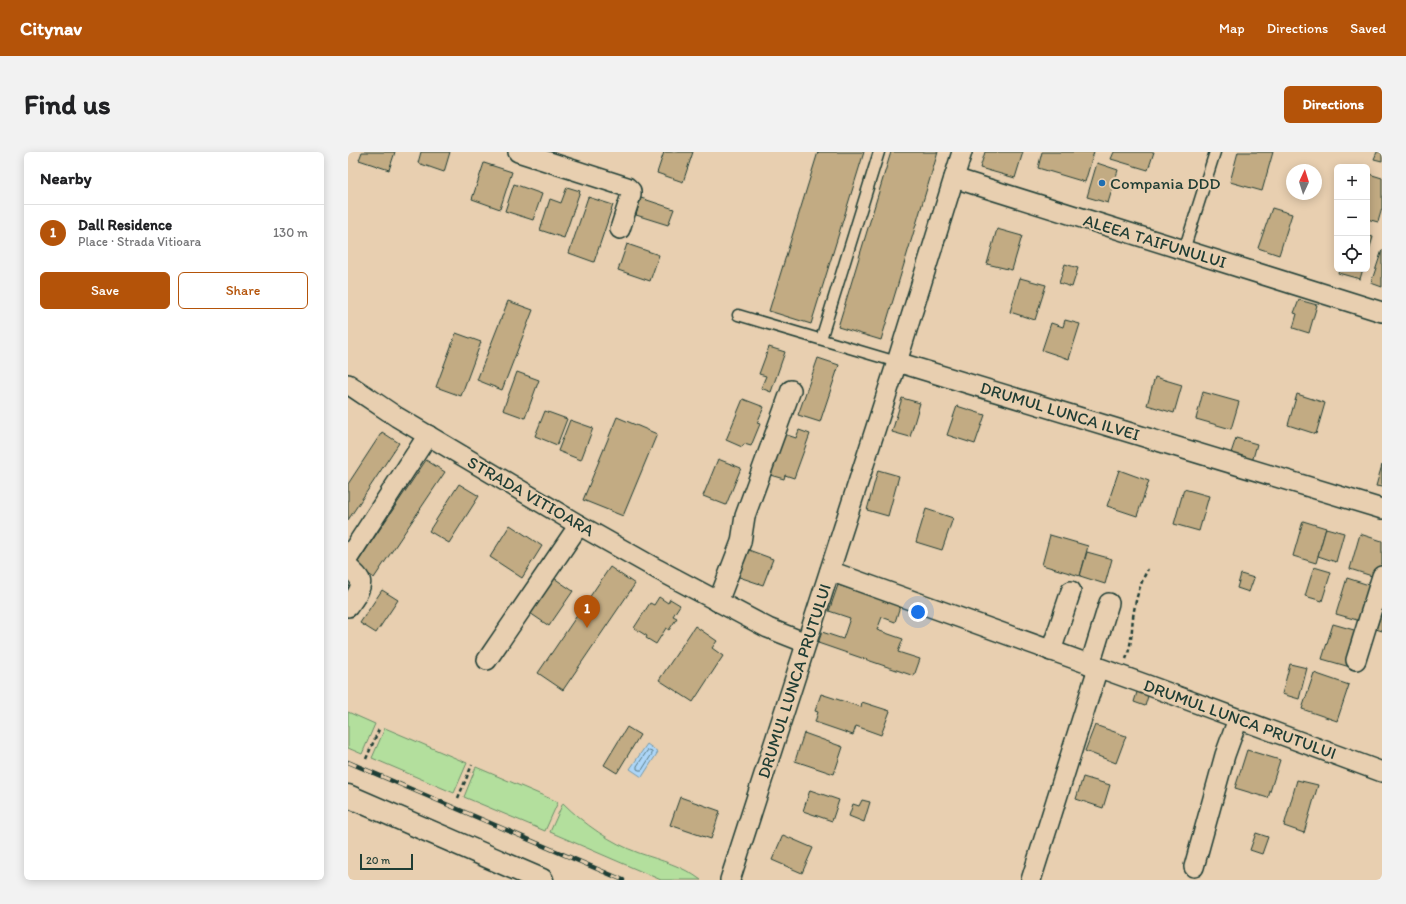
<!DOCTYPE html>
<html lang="en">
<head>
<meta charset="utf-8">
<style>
	body { margin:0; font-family:Itim,sans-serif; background:#f2f2f2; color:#202124 }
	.controls { position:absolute; right:12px; top:12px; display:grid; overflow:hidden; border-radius:6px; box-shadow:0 2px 10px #0003 }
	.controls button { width:36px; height:36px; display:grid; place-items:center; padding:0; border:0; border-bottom:1px solid #e0e0e0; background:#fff; color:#202124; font:20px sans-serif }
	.compass { position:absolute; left:938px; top:12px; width:36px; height:36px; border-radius:50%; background:#fff; box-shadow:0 2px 10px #0003; rotate:4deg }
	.scale { position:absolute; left:12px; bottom:10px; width:53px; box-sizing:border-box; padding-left:4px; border:2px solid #1f3d34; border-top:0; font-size:11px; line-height:14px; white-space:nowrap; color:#1f3d34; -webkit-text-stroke:3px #e8cfb0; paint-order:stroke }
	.you { position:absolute; left:570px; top:460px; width:14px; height:14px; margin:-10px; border:3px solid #fff; border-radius:50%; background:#1a73e8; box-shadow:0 0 0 6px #1a73e833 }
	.badge { display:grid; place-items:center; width:26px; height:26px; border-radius:50%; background:#b45309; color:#fff; font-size:13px; font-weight:700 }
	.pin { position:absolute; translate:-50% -33px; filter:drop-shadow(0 1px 2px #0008) }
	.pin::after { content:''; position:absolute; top:21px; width:14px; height:12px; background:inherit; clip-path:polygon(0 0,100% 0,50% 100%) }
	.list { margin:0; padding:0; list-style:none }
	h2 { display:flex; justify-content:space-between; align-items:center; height:52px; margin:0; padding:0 16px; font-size:17px }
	h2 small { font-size:13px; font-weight:400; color:#757577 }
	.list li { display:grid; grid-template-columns:26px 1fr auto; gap:12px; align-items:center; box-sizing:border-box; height:56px; padding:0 16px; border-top:1px solid #e0e0e0 }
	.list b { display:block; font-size:15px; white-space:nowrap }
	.list p { margin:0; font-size:13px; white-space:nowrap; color:#757577 }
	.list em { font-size:13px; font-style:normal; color:#757577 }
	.actions { display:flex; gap:8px; padding:12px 16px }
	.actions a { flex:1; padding:9px 0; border:1px solid #b45309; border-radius:6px; text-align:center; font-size:14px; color:#b45309 }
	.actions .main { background:#b45309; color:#fff }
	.icon { flex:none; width:22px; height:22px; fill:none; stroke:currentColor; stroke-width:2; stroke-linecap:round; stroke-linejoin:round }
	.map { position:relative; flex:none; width:1034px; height:728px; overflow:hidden; border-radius:6px }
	header { display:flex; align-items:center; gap:24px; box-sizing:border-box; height:56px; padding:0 20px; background:#b45309; color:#fff }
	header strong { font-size:19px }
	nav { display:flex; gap:22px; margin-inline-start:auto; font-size:14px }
	.intro { display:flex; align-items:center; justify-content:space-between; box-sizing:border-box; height:96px; padding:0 24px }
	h1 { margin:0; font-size:28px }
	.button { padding:10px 18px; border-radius:6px; background:#b45309; color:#fff; font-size:14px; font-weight:700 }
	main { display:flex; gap:24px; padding:0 24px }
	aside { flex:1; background:#fff; border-radius:6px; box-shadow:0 2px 10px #0003 }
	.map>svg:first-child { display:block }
	.green { fill:#b3df9d; stroke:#698e68 }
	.water { fill:#add6f8; stroke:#7499aa }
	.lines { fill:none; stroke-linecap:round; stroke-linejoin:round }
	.shore { stroke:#587a82; stroke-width:1 }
	.building { fill:#c2ab83; stroke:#1f3d34 }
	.lane-casing { stroke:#1f3d34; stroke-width:13 }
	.street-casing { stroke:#1f3d34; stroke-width:22 }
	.secondary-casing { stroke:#1f3d34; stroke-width:25 }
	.path { stroke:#1f3d34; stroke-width:2.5; stroke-dasharray:4 3; stroke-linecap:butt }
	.lane { stroke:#e8cfb0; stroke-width:10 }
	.street { stroke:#e8cfb0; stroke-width:19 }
	.secondary { stroke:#e8cfb0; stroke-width:22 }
	.rail-casing { stroke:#1f3d34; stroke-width:4.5 }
	.rail { stroke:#e8cfb0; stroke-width:3; stroke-dasharray:9; stroke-linecap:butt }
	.poi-dot { fill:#1f6fb2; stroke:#e8cfb0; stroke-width:1.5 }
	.labels { text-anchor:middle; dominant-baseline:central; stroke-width:4; stroke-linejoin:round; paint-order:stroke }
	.poi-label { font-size:17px; fill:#1f3d34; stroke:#e8cfb0; text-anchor:start }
	.street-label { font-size:17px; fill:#1f3d34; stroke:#e8cfb0 }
</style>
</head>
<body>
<header>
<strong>Citynav</strong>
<nav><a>Map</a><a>Directions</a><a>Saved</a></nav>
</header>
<div class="intro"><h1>Find us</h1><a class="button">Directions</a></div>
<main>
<aside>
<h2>Nearby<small></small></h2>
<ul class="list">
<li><span class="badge">1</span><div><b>Dall Residence</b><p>Place · Strada Vitioara</p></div><em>130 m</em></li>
</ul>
<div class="actions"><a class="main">Save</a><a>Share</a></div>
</aside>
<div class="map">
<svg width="1034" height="728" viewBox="0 0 1034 728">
	<rect width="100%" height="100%" fill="#e8cfb0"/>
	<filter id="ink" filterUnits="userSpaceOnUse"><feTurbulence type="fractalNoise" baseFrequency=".025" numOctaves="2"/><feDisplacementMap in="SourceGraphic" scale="8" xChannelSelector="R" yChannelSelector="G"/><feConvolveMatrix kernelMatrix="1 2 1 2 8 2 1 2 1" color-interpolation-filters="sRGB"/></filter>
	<g filter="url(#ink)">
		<!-- green -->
		<g class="green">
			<path d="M0,560L27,572L14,602L0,596Z"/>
			<path d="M37,576L119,611L106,641L24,606Z"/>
			<path d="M128,615L210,650L197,679L116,645Z"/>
			<path d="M215,651C236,672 263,691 291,701C314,709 333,713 353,728H313L202,680Z"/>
		</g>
		<!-- water -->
		<path class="water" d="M299,592L310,600L294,625L282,617Z"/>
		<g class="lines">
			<!-- shore -->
			<path class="shore" d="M301,599L304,600V602L294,618H291L289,617V614L299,599Z"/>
		</g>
		<!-- building -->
		<g class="building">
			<path d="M14,0H47L41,18L11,8Z"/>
			<path d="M73,0H102L96,20L70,11Z"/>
			<path d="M316,0H345L335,30L309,21Z"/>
			<path d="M470,0H516L463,172L421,159Z"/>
			<path d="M543,0H590L533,188L490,175Z"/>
			<path d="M637,0H675L667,26L632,16Z"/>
			<path d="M694,0H746L737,30L690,16Z"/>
			<path d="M766,0H806L800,18L763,7Z"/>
			<path d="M890,0H925L914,39L882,30Z"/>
			<path d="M1029,0H1034V9L1026,7Z"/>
			<path d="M136,11L164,20L152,57L124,47Z"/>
			<path d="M749,11L770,18L760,51L739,45Z"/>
			<path d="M1021,22L1034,26V56L1030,70L1019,67V29Z"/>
			<path d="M166,32L194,42L185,68L157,59Z"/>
			<path d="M219,35L232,39L216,86L192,78L202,47L213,51Z"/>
			<path d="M240,45L265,53L246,110L221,101Z"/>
			<path d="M293,46L326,57L320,73L288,63Z"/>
			<path d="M924,56L944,62L931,103L910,96Z"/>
			<path d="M649,77L674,84L664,118L639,112Z"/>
			<path d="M1019,83L1025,85L1019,105Z"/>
			<path d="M279,92L311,103L302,129L270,118Z"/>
			<path d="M1034,98V135L1023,131Z"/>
			<path d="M717,112L730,116L724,135L711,131Z"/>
			<path d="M991,117H1015L1012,127L990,121Z"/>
			<path d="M672,126L698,133L687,168L662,160Z"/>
			<path d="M951,148L969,153L961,181L945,176L949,162L946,161Z"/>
			<path d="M160,149L185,158L154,238L129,228Z"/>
			<path d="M717,168L732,172L721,207L694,198L703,171L715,175Z"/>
			<path d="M108,181L133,190L113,244L88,235Z"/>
			<path d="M421,195L437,200L423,240L413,236L418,224L411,222Z"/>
			<path d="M470,206L491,213L472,270L450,263Z"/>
			<path d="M169,220L191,228L177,266L155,258Z"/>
			<path d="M807,225L834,233L826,261L799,253Z"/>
			<path d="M855,240L891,250L883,277L848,267Z"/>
			<path d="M949,242L977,251L968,282L940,273Z"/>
			<path d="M554,246L572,251L562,285L544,280Z"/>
			<path d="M395,247L416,255L409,271L412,272L403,294L396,292L394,295L378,288Z"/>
			<path d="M609,254L637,263L627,292L599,283Z"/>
			<path d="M197,259L219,267L209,293L187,284Z"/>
			<path d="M269,265L309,282L275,364L235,348Z"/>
			<path d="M222,268L245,276L233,308L210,299Z"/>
			<path d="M451,278L462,282L446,326L437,323L436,327L422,323L436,282L448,286Z"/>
			<path d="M34,280L51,291L0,368V332Z"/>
			<path d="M888,286L909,292L904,310L882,304Z"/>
			<path d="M370,307L393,316L378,353L355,344Z"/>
			<path d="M78,308L97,320L26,426L8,413Z"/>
			<path d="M1034,313V335L1028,334Z"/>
			<path d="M530,318L551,324L540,364L519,358Z"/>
			<path d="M771,318L801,329L789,364L759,354Z"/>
			<path d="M111,332L131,344L101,391L81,379Z"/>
			<path d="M836,337L861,344L851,379L826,372Z"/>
			<path d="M578,357L605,366L594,398L568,390Z"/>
			<path d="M955,369L978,376L968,411L945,404Z"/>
			<path d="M162,373L194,394L174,426L142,405Z"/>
			<path d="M978,376L996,381L988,410L970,404Z"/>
			<path d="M1012,382L1034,389V411L1030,426L1002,417Z"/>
			<path d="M702,383L740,394L732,424L694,413Z"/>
			<path d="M398,397L425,407L415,433L388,424Z"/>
			<path d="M739,400L764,407L757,432L732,424Z"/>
			<path d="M262,415L287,432L215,538L190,521Z"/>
			<path d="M966,415L983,420L974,449L957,444Z"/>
			<path d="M893,422L906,426L901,440L889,436Z"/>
			<path d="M206,426L225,439L201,474L182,461Z"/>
			<path d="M999,426L1027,435L1016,470L988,462Z"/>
			<path d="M490,433L552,454L547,470L534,465L529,478L555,487L550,500L572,507L566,524L470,491L474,480L495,487L502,466L481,459Z"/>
			<path d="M34,438L50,448L28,481L12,471Z"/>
			<path d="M311,445L320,451L322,447L332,453L325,464L329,466L321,478L318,476L308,492L298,486L299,484L286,476L302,451L306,453Z"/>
			<path d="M1034,460V479L1028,477Z"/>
			<path d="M985,472L1013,480L1002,515L974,507Z"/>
			<path d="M347,474L369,489L364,496L375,504L345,550L311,528Z"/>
			<path d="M942,512L959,516L951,547L934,542Z"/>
			<path d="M966,521L1001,533L989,569L954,557Z"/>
			<path d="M790,537L801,541L797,554L786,550Z"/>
			<path d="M473,542L513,555L514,550L542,559L533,583L508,574L505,583L467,570L470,560L467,559Z"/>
			<path d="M747,573L778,584L768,611L737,599Z"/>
			<path d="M279,575L292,583L269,621L256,613Z"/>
			<path d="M456,581L495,595L486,622L447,609Z"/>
			<path d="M899,598L932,608L920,646L887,636Z"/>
			<path d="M735,625L762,633L755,656L728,647Z"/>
			<path d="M949,628L970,633L956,681L936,674Z"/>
			<path d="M462,638L491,648L484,669L455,659Z"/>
			<path d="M332,645L372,659L363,687L322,673Z"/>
			<path d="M514,648L522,650L516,670L501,664L505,652L511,654Z"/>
			<path d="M908,681L920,685L914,702L902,698Z"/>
			<path d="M435,683L465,696L454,721L424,708Z"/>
		</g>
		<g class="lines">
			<!-- lane casing -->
			<g class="lane-casing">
				<g id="lane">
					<path d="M836,98L867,0"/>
					<path d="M390,163L549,210"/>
					<path d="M473,187L531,0"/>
				</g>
			</g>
			<!-- street casing -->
			<g class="street-casing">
				<g id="street">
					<path d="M170,0L279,35L283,39V43L272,77"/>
					<path d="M606,26L1034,160"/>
					<path d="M549,210L1034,357"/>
					<path d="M0,232L49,265L231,373L309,417L420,476L458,491"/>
					<path d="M0,406L80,283"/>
					<path d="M0,414C3,419 8,421 11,426C17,434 5,448 0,455"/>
					<path d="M482,419L802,534L1034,620"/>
					<path d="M370,450L393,390L397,364L443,238"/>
					<path d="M703,499L723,439"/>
					<path d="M139,508L231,373"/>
					<path d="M1008,508L1034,424"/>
					<path d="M742,513L761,451"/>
					<path d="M846,715L877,603L890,567"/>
					<path d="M382,728L549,210L614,0"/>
					<path d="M683,728L750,516"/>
				</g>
			</g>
			<!-- secondary casing -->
			<g class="secondary-casing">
				<path id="secondary" d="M0,644L194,728"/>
			</g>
			<!-- path -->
			<g class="path">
				<path d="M778,507C782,497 783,488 784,477C785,457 790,435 800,417"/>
				<path d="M18,607L32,575"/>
				<path d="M110,646L124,613"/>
			</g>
			<!-- lane -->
			<use href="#lane" class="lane"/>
			<!-- street -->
			<use href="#street" class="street"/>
			<!-- secondary -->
			<use href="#secondary" class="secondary"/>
			<!-- rail casing -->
			<g class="rail-casing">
				<path id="rail" d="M0,610L275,728"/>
			</g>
			<!-- rail -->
			<use href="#rail" class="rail"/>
		</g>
	</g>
	<!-- markers -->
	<circle class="poi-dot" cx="754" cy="31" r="4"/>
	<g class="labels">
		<!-- poi labels -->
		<g class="poi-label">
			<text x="762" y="31">Compania DDD</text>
		</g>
		<!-- street labels -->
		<g class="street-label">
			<text transform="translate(807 89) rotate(17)">ALEEA TAIFUNULUI</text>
			<text transform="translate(712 259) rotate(17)">DRUMUL LUNCA ILVEI</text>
			<text transform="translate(183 344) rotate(30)">STRADA VITIOARA</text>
			<text transform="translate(446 529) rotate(-72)">DRUMUL LUNCA PRUTULUI</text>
			<text transform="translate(892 567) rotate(20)">DRUMUL LUNCA PRUTULUI</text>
		</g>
	</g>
</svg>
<div class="controls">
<button>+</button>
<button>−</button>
<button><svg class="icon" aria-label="locate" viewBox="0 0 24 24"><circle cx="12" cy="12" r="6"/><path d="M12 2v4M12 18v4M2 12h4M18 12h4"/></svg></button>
</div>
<svg class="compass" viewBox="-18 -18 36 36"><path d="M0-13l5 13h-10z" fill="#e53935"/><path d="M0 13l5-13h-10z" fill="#757577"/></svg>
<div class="scale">20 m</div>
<div class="you"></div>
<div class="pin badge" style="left:239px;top:476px">1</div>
</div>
</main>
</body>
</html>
